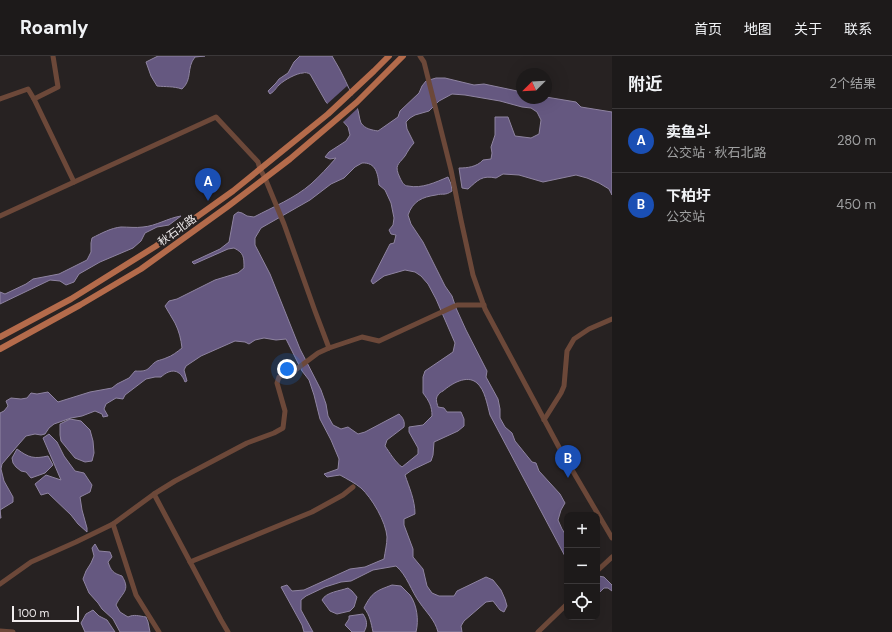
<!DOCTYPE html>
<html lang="zh">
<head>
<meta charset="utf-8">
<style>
	body { margin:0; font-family:"DM Sans","Noto Sans SC",sans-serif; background:#252323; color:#f1f3f6 }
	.controls { position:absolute; right:12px; bottom:12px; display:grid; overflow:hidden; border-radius:8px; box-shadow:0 4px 16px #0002 }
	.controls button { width:36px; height:36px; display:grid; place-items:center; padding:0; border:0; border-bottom:1px solid #3b3839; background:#1d1a1a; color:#f1f3f6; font:20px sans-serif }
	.compass { position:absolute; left:516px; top:12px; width:36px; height:36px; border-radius:50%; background:#1d1a1a; box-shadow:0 4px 16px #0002; rotate:246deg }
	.scale { position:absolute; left:12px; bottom:10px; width:67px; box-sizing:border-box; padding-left:4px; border:2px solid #f0eced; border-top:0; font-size:11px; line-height:14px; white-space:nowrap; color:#f0eced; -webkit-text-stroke:3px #272222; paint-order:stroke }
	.you { position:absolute; left:287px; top:313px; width:14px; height:14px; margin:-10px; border:3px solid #fff; border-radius:50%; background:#1a73e8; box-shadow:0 0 0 6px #1a73e833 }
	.badge { display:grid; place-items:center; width:26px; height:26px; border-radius:50%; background:#ea580c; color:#fff; font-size:13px; font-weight:700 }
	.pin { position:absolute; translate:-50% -33px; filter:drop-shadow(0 1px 2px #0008) }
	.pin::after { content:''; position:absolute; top:21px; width:14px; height:12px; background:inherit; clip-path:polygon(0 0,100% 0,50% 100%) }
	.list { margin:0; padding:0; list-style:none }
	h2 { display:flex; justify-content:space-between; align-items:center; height:52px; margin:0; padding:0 16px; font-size:17px }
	h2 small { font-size:13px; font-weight:400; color:#a0a1a2 }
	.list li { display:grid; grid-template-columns:26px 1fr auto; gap:12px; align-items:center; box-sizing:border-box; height:64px; padding:0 16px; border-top:1px solid #3b3839 }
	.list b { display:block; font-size:15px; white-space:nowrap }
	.list p { margin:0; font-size:13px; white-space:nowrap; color:#a0a1a2 }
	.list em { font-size:13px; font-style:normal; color:#a0a1a2 }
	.icon { flex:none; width:22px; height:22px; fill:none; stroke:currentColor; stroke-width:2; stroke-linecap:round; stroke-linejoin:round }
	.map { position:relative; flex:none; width:612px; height:576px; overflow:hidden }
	header { display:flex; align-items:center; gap:24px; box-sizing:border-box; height:56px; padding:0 20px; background:#1d1a1a; border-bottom:1px solid #3b3839 }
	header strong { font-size:19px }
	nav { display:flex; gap:22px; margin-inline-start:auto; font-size:14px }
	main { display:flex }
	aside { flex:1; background:#1d1a1a }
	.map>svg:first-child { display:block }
	.water { fill:#655880; stroke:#8f84a1; fill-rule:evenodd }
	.pier { fill:#272222 }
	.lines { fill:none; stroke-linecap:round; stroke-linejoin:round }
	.minor { stroke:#6c4839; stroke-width:5 }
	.major { stroke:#b46b4b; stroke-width:6 }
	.labels { text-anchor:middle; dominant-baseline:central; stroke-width:4; stroke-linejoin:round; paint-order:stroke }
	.street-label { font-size:11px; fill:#f0eced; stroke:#272222 }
</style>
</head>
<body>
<header>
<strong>Roamly</strong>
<nav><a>首页</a><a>地图</a><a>关于</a><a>联系</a></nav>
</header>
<main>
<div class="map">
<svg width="612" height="576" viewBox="0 0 612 576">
	<rect width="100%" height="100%" fill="#272222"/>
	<!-- water -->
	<g class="water">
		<path d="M158,0H205L195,1C186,12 193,23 182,33C173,30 166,31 157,30L151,20L146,6Z"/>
		<path d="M300,0H332C342,16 350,34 357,51C359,56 359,62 361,67C365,73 372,74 378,75L398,61L400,55L419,37L422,30L426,25L436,22H445L474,29L484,28L522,36V42H546V41L576,46L581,51L612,56V139L609,133L599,127L587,122L576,119L543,126L519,119L503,118L496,122C482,119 478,124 468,133L462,132L459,112C467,112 477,111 483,104L491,103L492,97L491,91L495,79V61H508L515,80L531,82L539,78L541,64L537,56L531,52L522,51L500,45L465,39L452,38L439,45L429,55L415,59L410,62L406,66L407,73L414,87C410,91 408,95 405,100C398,109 394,109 400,122C402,126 404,130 408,130C422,133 436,126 448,121L451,128L452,135C445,140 443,137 436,139C422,141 413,145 408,159L411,168L423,186L445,230L452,240L456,252L466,274L487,315L486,321L498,343L500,353V362L505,371L512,377L515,385L532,406L536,407L539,415L560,438L565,447L561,454L558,464L562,473L567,481V504L490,359C487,348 485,334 477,327C467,318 451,328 443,335C441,336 439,337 438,339C435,343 437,347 438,351L444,352L447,356H461L464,363V370L458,375L434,386L433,399L431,405L412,414L405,419C409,431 415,444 415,458L404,463V469L413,493V501L423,513L427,530L432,537L439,540H454L457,535L486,521L493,524L501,534L505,543L507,550L504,556L500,554L493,545L486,546L464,565L461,570L462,576H438C435,564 426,556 420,547C411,535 407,519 396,510L373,514L351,525L341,526L325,531L306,540L301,544V554L313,576H304L302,569L281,531L287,529L292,535L304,534L350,513L365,511L384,503C385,496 387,488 387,481C386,466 372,442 361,432C355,427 347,423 340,419L327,421L324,418L338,413L339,403L331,384L320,363L314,339L309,324L302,315L286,283L276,284L264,282L255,284L249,288L245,286L235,285L201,300L186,310L184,314L187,325L185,326C180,313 171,312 161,321H155L146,323L125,339L123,343L116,342L106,348L104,353L108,360L103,361L102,358L95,355L82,360L71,362L54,368L49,372L45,378L41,379L35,378L26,380L19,388L2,408L1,413L4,425L13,441V446L0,454L1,462H0V357L4,355L8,350L6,345L11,342L21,343L27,342L31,337L37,338L48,336L58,346L90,336L112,332L117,328L129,322L135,315C151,316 147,311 157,305C160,304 164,303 166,302C172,300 177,296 182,292C181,283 179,275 175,267C172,261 168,256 165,250L169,245L177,243L215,224L238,217L244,212C244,201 244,197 234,192L228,193L194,208L192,206L220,193L229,186L234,159L238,156L242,157L247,160L254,161C273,151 295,142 311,128C320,120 328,111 336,102L330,103L325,101L329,96L346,85L350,79L348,71L326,46L310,18C308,17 305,16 303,17C297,17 284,24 279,29C275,33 276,34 270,38L268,35L276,27L279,23L288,17L294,6ZM362,107C376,106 378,118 379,129L385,134L391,147L394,162L393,169L389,174L391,178L396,179L394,187L390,188L371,225L373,228L384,220L405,214L415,216L421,220L428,228L436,243L455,287L453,296L425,315L423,321V337C429,345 432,350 432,360L423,369L409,371V376L418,392V398L402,411C395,406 390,397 385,390L387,384L404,371C405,365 403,362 399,358L365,376L358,378L348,371L341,373L333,369L328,360L326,348L321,334L300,293L270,218L255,189V182L261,172L310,144L331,128L344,122L355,111Z"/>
		<path d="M181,160L169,169L157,171L145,177L141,185L133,192L100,206L79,218L74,226L66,229L60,225L50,224L0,248V236L5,238L26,228L33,223L59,218L87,204L91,196V187L92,182C102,177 111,172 121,171C128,171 136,172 143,171C156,170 168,162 181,160Z"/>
		<path d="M70,363L81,365L90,374L93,385L94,397L92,405L85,406L75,402L61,385L60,379V368Z"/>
		<path d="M49,378L57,386L64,400L75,415L84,417L92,429L90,436L80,441L82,454L87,472V476L78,468L71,459L48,437L41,439L35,428L46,419L61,424L43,382Z"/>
		<path d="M17,393C29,402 34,403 48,400L53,409L45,417L31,422L26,416L21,415L16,411L13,407L12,402Z"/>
		<path d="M95,488L99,495L110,496L112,501L108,506C111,515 113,517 122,520C131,535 122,536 116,549L120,556L128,561C134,558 139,560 146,561L148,566L150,576H120L113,563L102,553L98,547L89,537L83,523L86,515L91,507L94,500L92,492Z"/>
		<path d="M598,520L604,521L612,529V535L608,532H604L597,539V521Z"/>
		<path d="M392,529L401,530C404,533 407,536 410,539C417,549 419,564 416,576H373C371,567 370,559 364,552C372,536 376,535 392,529Z"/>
		<path d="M348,532L352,535L357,541L354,551L350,555L337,558L330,555L322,544C326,536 340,535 348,532Z"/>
		<path d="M93,554L99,560L107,564L115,576H85L81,567L86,558Z"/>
		<path d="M363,558C367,564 368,569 364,576H352L345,569L349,563V560Z"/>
	</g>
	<!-- pier -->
	<path class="pier" d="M347,30L356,45L359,51L342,67L326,49Z"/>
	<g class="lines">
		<!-- minor -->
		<g class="minor">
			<path d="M53,0L58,31L34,43L74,126"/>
			<path d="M420,0L424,6L451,114L461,164L473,219L485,253L561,395L612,482"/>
			<path d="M0,43L28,33L34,43"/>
			<path d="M0,160L216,61L258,106L260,113L265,122L284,168L315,255L329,292"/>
			<path d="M544,364L561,337L564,330L567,295L574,283L589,273L612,263"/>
			<path d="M154,438L221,564L228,576"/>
			<path d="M113,468L136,539L159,576"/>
			<path d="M190,506L312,456L343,439L353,431"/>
			<path d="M597,515L612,501"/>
			<path d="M0,528L31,506L76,486L113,468L154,438L175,425L247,387L274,377L283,372L285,355L277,327L279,321L294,315L318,297L329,292L362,281L379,285L457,249H484"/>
			<path d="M0,575L13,576"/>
			<path d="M538,576L567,548"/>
		</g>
		<!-- major -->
		<g class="major">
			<path d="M0,281L71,243L156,190L233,135L328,58L374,15L389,0"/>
			<path d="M0,293L80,249L141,213L227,151L290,103L357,46L403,0"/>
		</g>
	</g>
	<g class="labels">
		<!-- street labels -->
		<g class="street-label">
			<text transform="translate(177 174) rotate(-36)">秋石北路</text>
		</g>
	</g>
</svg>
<div class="controls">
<button>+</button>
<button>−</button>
<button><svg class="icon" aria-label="locate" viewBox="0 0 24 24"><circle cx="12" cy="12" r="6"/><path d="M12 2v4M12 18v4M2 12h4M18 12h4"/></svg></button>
</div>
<svg class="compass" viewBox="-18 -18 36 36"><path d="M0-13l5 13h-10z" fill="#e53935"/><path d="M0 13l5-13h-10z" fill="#a0a1a2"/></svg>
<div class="scale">100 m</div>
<div class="you"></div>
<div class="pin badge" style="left:208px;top:145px;background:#1a4fb4">A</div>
<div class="pin badge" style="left:568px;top:422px;background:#1a4fb4">B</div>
</div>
<aside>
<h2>附近<small>2个结果</small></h2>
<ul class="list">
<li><span class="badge" style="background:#1a4fb4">A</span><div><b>卖鱼斗</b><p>公交站 · 秋石北路</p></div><em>280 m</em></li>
<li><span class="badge" style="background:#1a4fb4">B</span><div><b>下柏圩</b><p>公交站</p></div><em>450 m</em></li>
</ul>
</aside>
</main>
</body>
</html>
